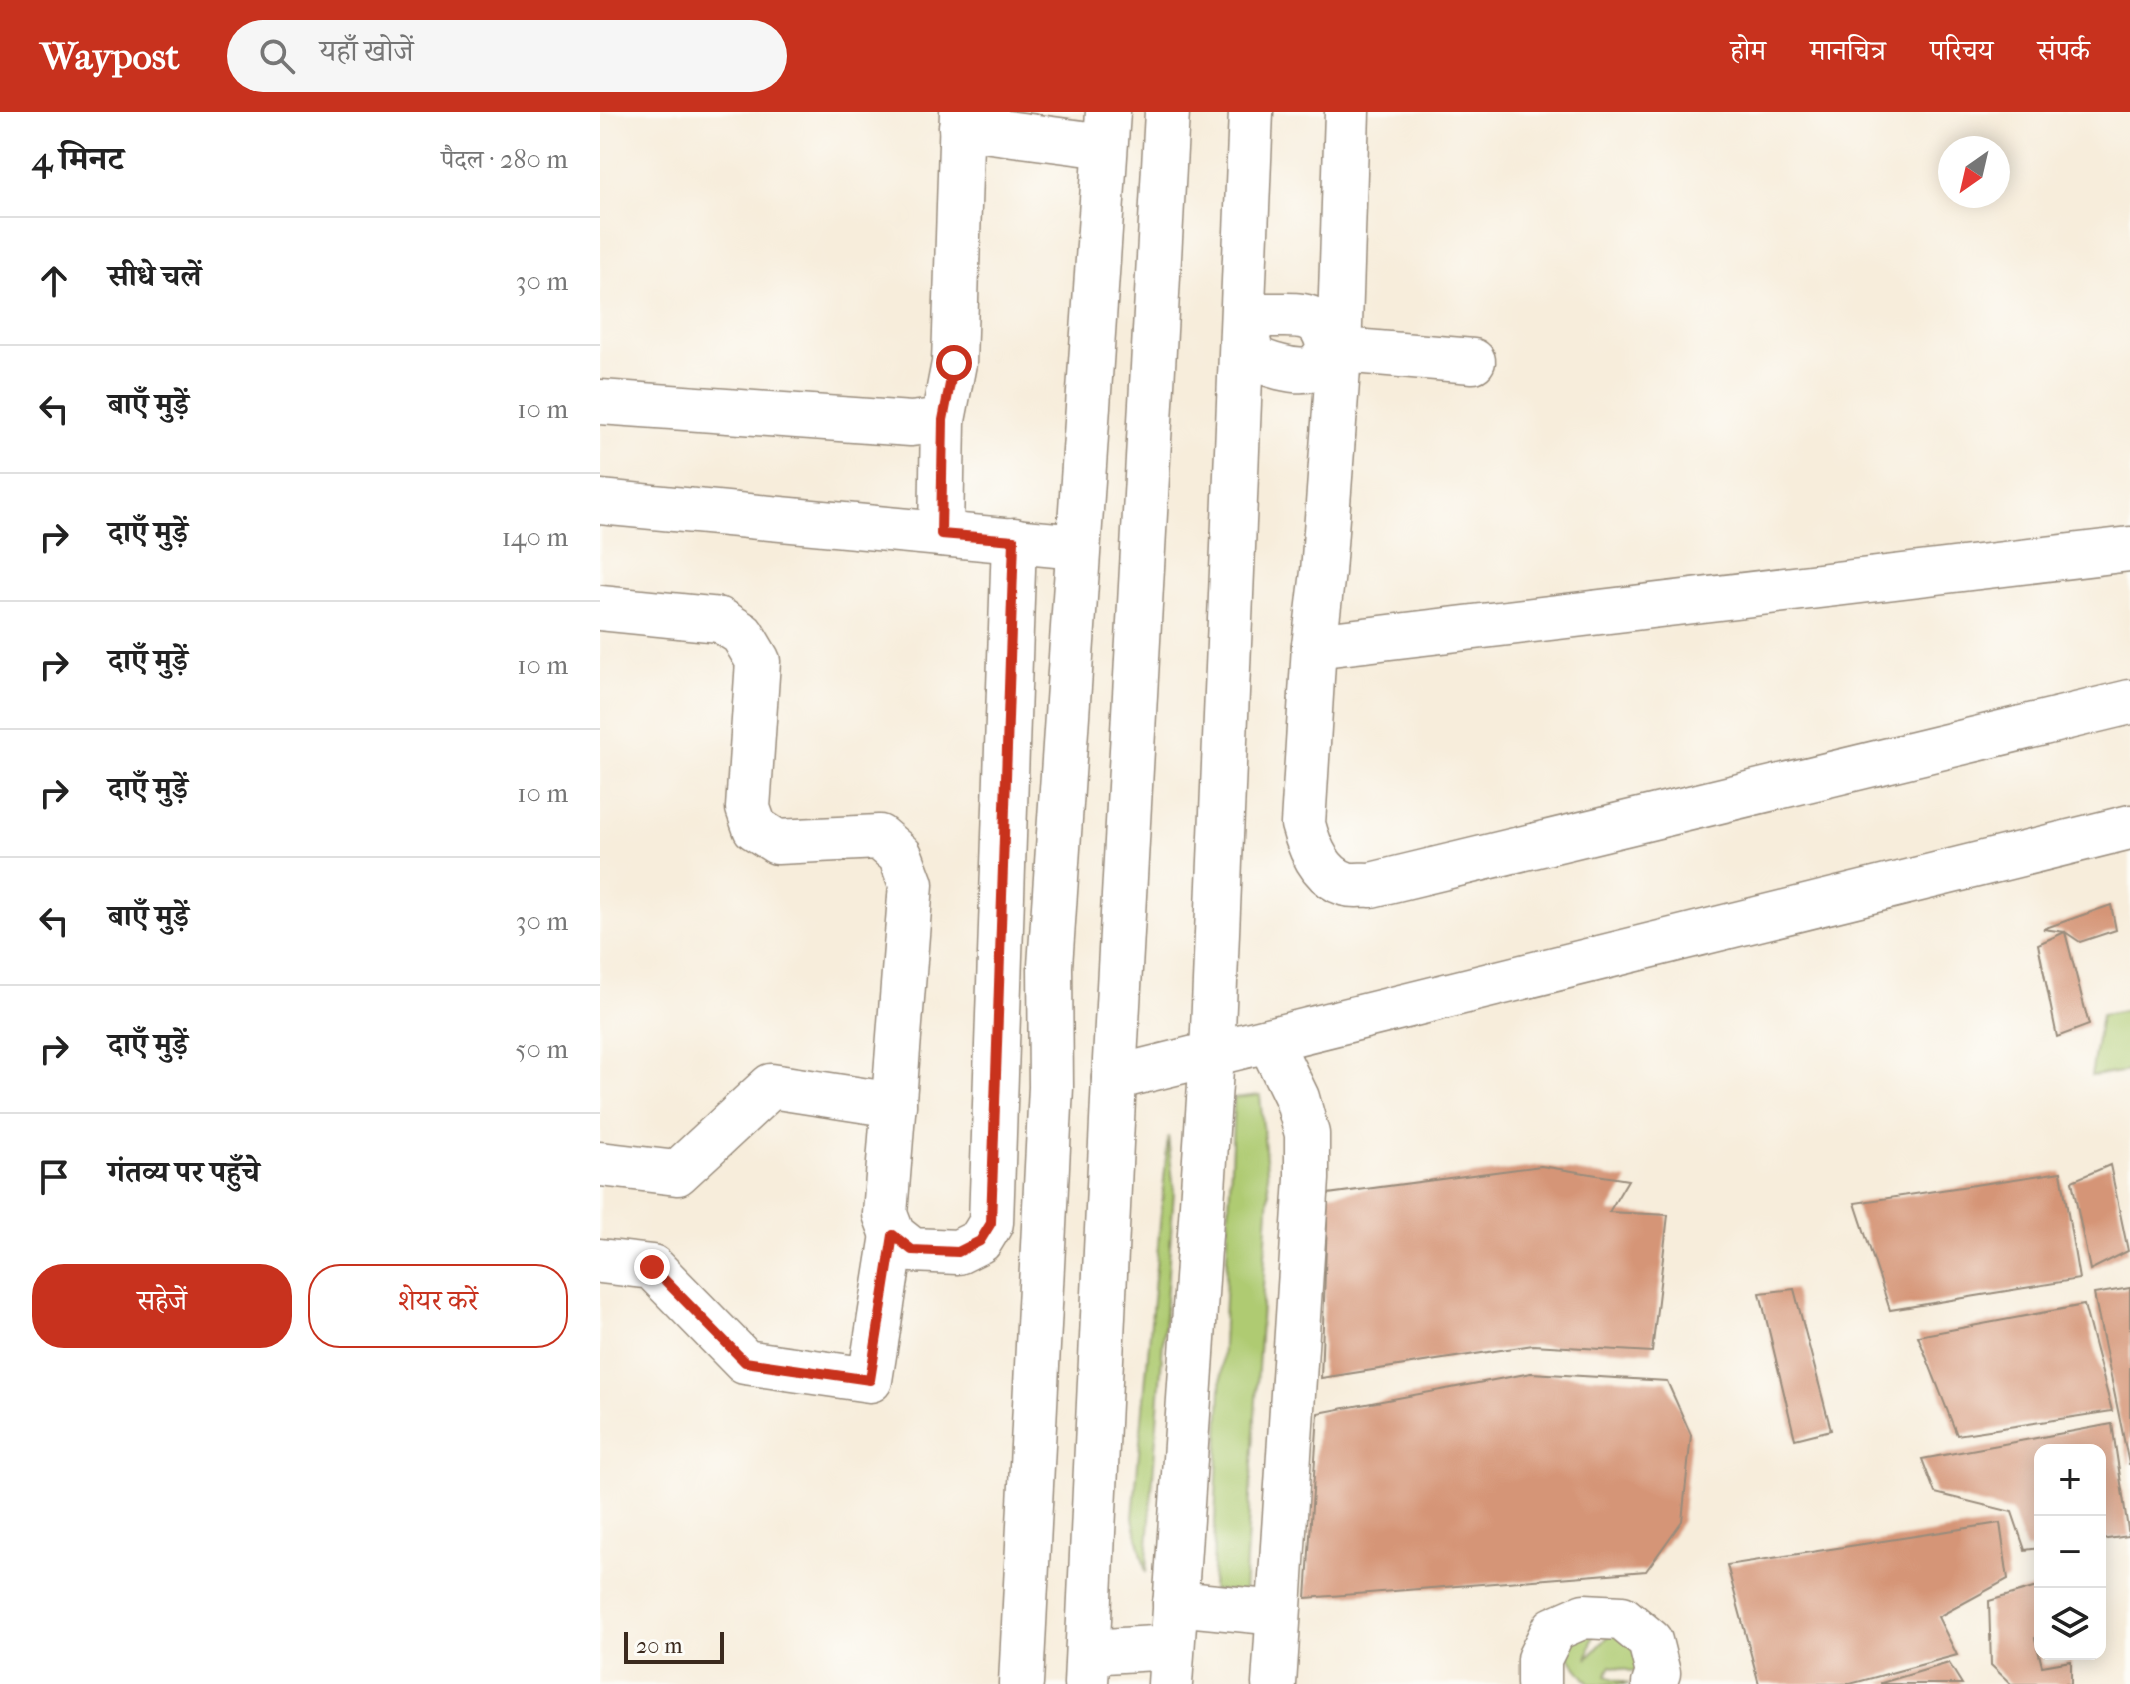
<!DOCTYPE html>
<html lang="hi">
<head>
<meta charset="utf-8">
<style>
	body { margin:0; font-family:"IM FELL French Canon","Noto Serif Devanagari",serif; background:#f6f6f6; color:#222 }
	.controls { position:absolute; right:24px; bottom:24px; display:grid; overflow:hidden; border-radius:16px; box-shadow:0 4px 20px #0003 }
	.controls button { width:72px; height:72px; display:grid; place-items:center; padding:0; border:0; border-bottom:2px solid #e0e0e0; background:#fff; color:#222; font:40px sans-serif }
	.compass { position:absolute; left:1338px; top:24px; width:72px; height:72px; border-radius:50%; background:#fff; box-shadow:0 4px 20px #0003; rotate:214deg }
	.scale { position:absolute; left:24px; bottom:20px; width:100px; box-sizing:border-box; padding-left:8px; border:4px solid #3b2a1e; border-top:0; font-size:22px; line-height:28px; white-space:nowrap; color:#3b2a1e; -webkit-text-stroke:6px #fdfcf7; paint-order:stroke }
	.stop { position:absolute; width:24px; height:24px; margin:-18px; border:6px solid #c8321e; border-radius:50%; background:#fff }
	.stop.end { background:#c8321e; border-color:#fff; box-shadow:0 2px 8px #0008 }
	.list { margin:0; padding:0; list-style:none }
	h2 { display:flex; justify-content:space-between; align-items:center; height:104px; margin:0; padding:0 32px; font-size:34px }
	h2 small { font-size:26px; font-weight:400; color:#767676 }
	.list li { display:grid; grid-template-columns:52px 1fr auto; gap:24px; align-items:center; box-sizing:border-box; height:128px; padding:0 32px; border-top:2px solid #e0e0e0 }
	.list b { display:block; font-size:30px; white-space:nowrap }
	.list em { font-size:26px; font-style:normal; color:#767676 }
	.actions { display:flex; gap:16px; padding:24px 32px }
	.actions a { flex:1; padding:18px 0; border:2px solid #c8321e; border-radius:32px; text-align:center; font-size:28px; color:#c8321e }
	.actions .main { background:#c8321e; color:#fff }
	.icon { flex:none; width:44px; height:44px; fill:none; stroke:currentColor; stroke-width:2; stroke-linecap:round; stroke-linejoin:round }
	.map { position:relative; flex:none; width:1530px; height:1572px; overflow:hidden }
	header { display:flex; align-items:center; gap:48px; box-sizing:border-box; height:112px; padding:0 40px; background:#c8321e; color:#fff }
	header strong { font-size:38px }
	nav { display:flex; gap:44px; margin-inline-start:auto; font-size:28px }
	.search { width:560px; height:72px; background:#f6f6f6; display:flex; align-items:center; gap:20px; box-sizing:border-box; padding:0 28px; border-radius:44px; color:#767676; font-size:30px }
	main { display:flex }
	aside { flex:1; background:#fff }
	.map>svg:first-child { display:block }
	.green { fill:#afcb72; stroke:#757a48; stroke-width:2 }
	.building { fill:#d59577 }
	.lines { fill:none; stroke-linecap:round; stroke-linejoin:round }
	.minor-casing { stroke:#998c7c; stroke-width:47 }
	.minor { stroke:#fff; stroke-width:44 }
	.route { stroke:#c8321e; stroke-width:10 }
</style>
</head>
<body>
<header>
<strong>Waypost</strong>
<div class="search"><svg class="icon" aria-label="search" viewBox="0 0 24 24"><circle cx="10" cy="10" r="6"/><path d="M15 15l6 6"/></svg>यहाँ खोजें</div>
<nav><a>होम</a><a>मानचित्र</a><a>परिचय</a><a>संपर्क</a></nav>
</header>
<main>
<aside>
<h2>4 मिनट<small>पैदल · 280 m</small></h2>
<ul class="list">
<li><svg class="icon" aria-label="ahead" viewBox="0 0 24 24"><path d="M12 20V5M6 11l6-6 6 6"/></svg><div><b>सीधे चलें</b></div><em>30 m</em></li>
<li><svg class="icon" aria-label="left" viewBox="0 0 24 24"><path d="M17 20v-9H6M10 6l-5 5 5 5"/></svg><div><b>बाएँ मुड़ें</b></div><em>10 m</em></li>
<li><svg class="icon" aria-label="right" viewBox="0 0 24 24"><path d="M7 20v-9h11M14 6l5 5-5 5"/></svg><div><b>दाएँ मुड़ें</b></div><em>140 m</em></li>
<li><svg class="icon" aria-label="right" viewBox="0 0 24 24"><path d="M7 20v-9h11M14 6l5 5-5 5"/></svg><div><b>दाएँ मुड़ें</b></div><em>10 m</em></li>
<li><svg class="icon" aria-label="right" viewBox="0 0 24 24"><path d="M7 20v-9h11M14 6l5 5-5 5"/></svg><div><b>दाएँ मुड़ें</b></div><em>10 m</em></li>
<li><svg class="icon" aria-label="left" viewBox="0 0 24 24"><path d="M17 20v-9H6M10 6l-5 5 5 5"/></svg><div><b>बाएँ मुड़ें</b></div><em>30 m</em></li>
<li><svg class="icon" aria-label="right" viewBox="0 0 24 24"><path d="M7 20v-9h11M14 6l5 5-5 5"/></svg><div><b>दाएँ मुड़ें</b></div><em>50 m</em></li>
<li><svg class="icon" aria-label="arrive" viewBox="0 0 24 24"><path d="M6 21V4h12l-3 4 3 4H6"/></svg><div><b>गंतव्य पर पहुँचे</b></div></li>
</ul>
<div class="actions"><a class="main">सहेजें</a><a>शेयर करें</a></div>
</aside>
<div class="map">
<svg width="1530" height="1572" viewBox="0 0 1530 1572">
	<rect width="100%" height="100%" fill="#fdfcf7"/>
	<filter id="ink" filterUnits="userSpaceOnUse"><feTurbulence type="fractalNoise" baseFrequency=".0125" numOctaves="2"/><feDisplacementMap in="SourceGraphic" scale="16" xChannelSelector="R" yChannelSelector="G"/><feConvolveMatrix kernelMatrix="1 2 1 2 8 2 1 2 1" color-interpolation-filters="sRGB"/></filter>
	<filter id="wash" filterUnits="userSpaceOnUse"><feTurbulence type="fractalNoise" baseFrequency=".006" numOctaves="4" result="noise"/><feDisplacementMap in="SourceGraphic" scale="32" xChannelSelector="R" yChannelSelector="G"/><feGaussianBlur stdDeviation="1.8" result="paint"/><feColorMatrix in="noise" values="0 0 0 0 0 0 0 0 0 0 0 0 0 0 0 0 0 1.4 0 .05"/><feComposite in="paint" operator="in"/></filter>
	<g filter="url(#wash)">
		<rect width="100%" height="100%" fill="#f7eddb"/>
		<!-- green -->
		<g class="green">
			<path d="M1530,898V959L1491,964L1501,903Z"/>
			<path d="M660,983L669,1080L644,1480L612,1478L634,986Z"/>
			<path d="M568,1024L574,1079L546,1461L533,1406Z"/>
			<path d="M998,1507L987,1547L1020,1512L1051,1564L1011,1554L1006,1564L1029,1572H990L957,1530Z"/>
		</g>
		<g id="blocks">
			<!-- building -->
			<g class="building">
				<path d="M1511,793L1516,818L1480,830L1465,820L1443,817Z"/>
				<path d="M1465,820L1489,913L1457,925L1438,832Z"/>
				<path d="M1510,1053L1528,1139L1490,1158L1472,1069Z"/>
				<path d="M941,1054L1028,1068L1009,1100L1068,1103L1052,1240L933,1233L721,1266L728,1082Z"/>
				<path d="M1461,1060L1479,1167L1290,1198L1255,1091Z"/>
				<path d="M1530,1176V1352H1529L1494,1182Z"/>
				<path d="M1194,1177L1231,1318L1195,1327L1160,1181Z"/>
				<path d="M1484,1193L1512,1299L1357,1323L1318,1224Z"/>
				<path d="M931,1261L1067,1269L1091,1323L1082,1409L1046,1459L706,1486L718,1301Z"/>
				<path d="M1512,1312L1529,1424L1500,1428V1338H1440V1436L1425,1438L1412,1400L1335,1381L1322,1347Z"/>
				<path d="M1400,1411L1408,1467L1338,1505L1357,1543L1250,1572H1159L1127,1453Z"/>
				<path d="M1440,1474V1524L1435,1526L1442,1554L1471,1549V1572H1411L1391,1553L1389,1489Z"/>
				<path d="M1349,1551L1362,1572H1281V1571Z"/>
			</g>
		</g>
	</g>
	<g filter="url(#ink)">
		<use href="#blocks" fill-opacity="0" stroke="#998c7c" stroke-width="2"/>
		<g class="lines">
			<!-- minor casing -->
			<g class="minor-casing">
				<g id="minor">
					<path d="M747,0L739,243L723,460L714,534L703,712C709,735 720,764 746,772C753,774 764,772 771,773L1530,590"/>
					<path d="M361,15L505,34"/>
					<path d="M664,203C699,204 721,196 729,237C725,244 720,254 711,257C696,262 664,252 652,244L647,224L654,209Z"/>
					<path d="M729,237L873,249"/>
					<path d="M0,290L311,312L343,308L354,251L362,0"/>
					<path d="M0,390L478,435"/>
					<path d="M341,422L343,308"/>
					<path d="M0,496L120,508L142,522L158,549L148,696L155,716L177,730L279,725L300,743L311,772L285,1102L293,1123L312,1138L358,1140L380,1129L391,1111L414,428"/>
					<path d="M714,534L1530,437"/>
					<path d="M669,928L697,986L707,1022V1067L674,1572"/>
					<path d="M514,966L1530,715"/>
					<path d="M0,1052L77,1061L171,974L294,993"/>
					<path d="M0,1149L52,1155L145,1250L270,1268L293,1123"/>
					<path d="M575,1491L678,1501"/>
					<path d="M488,1540L572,1535"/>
					<path d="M421,1572L451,975L450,854L508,0"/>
					<path d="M486,1572L514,966L567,0"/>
					<path d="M570,1572L612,942L651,0"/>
					<path d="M939,1572V1547L954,1517L984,1504L1022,1506L1050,1529L1058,1561L1054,1572"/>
				</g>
			</g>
			<!-- minor -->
			<use href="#minor" class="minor"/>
		</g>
	</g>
	<g class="lines" filter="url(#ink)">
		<!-- route -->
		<path class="route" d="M52,1155L145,1250L270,1268L293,1123L312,1138L358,1140L380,1129L391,1111L414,428L341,422L343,308L354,251"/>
	</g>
</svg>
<div class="controls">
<button>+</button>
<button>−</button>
<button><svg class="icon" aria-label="layers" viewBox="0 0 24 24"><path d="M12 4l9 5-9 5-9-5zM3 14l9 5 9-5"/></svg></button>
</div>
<svg class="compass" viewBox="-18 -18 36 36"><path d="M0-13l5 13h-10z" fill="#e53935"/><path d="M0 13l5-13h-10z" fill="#767676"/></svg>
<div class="scale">20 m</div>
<div class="stop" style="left:354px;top:251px"></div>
<div class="stop end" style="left:52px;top:1155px"></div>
</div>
</main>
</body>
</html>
